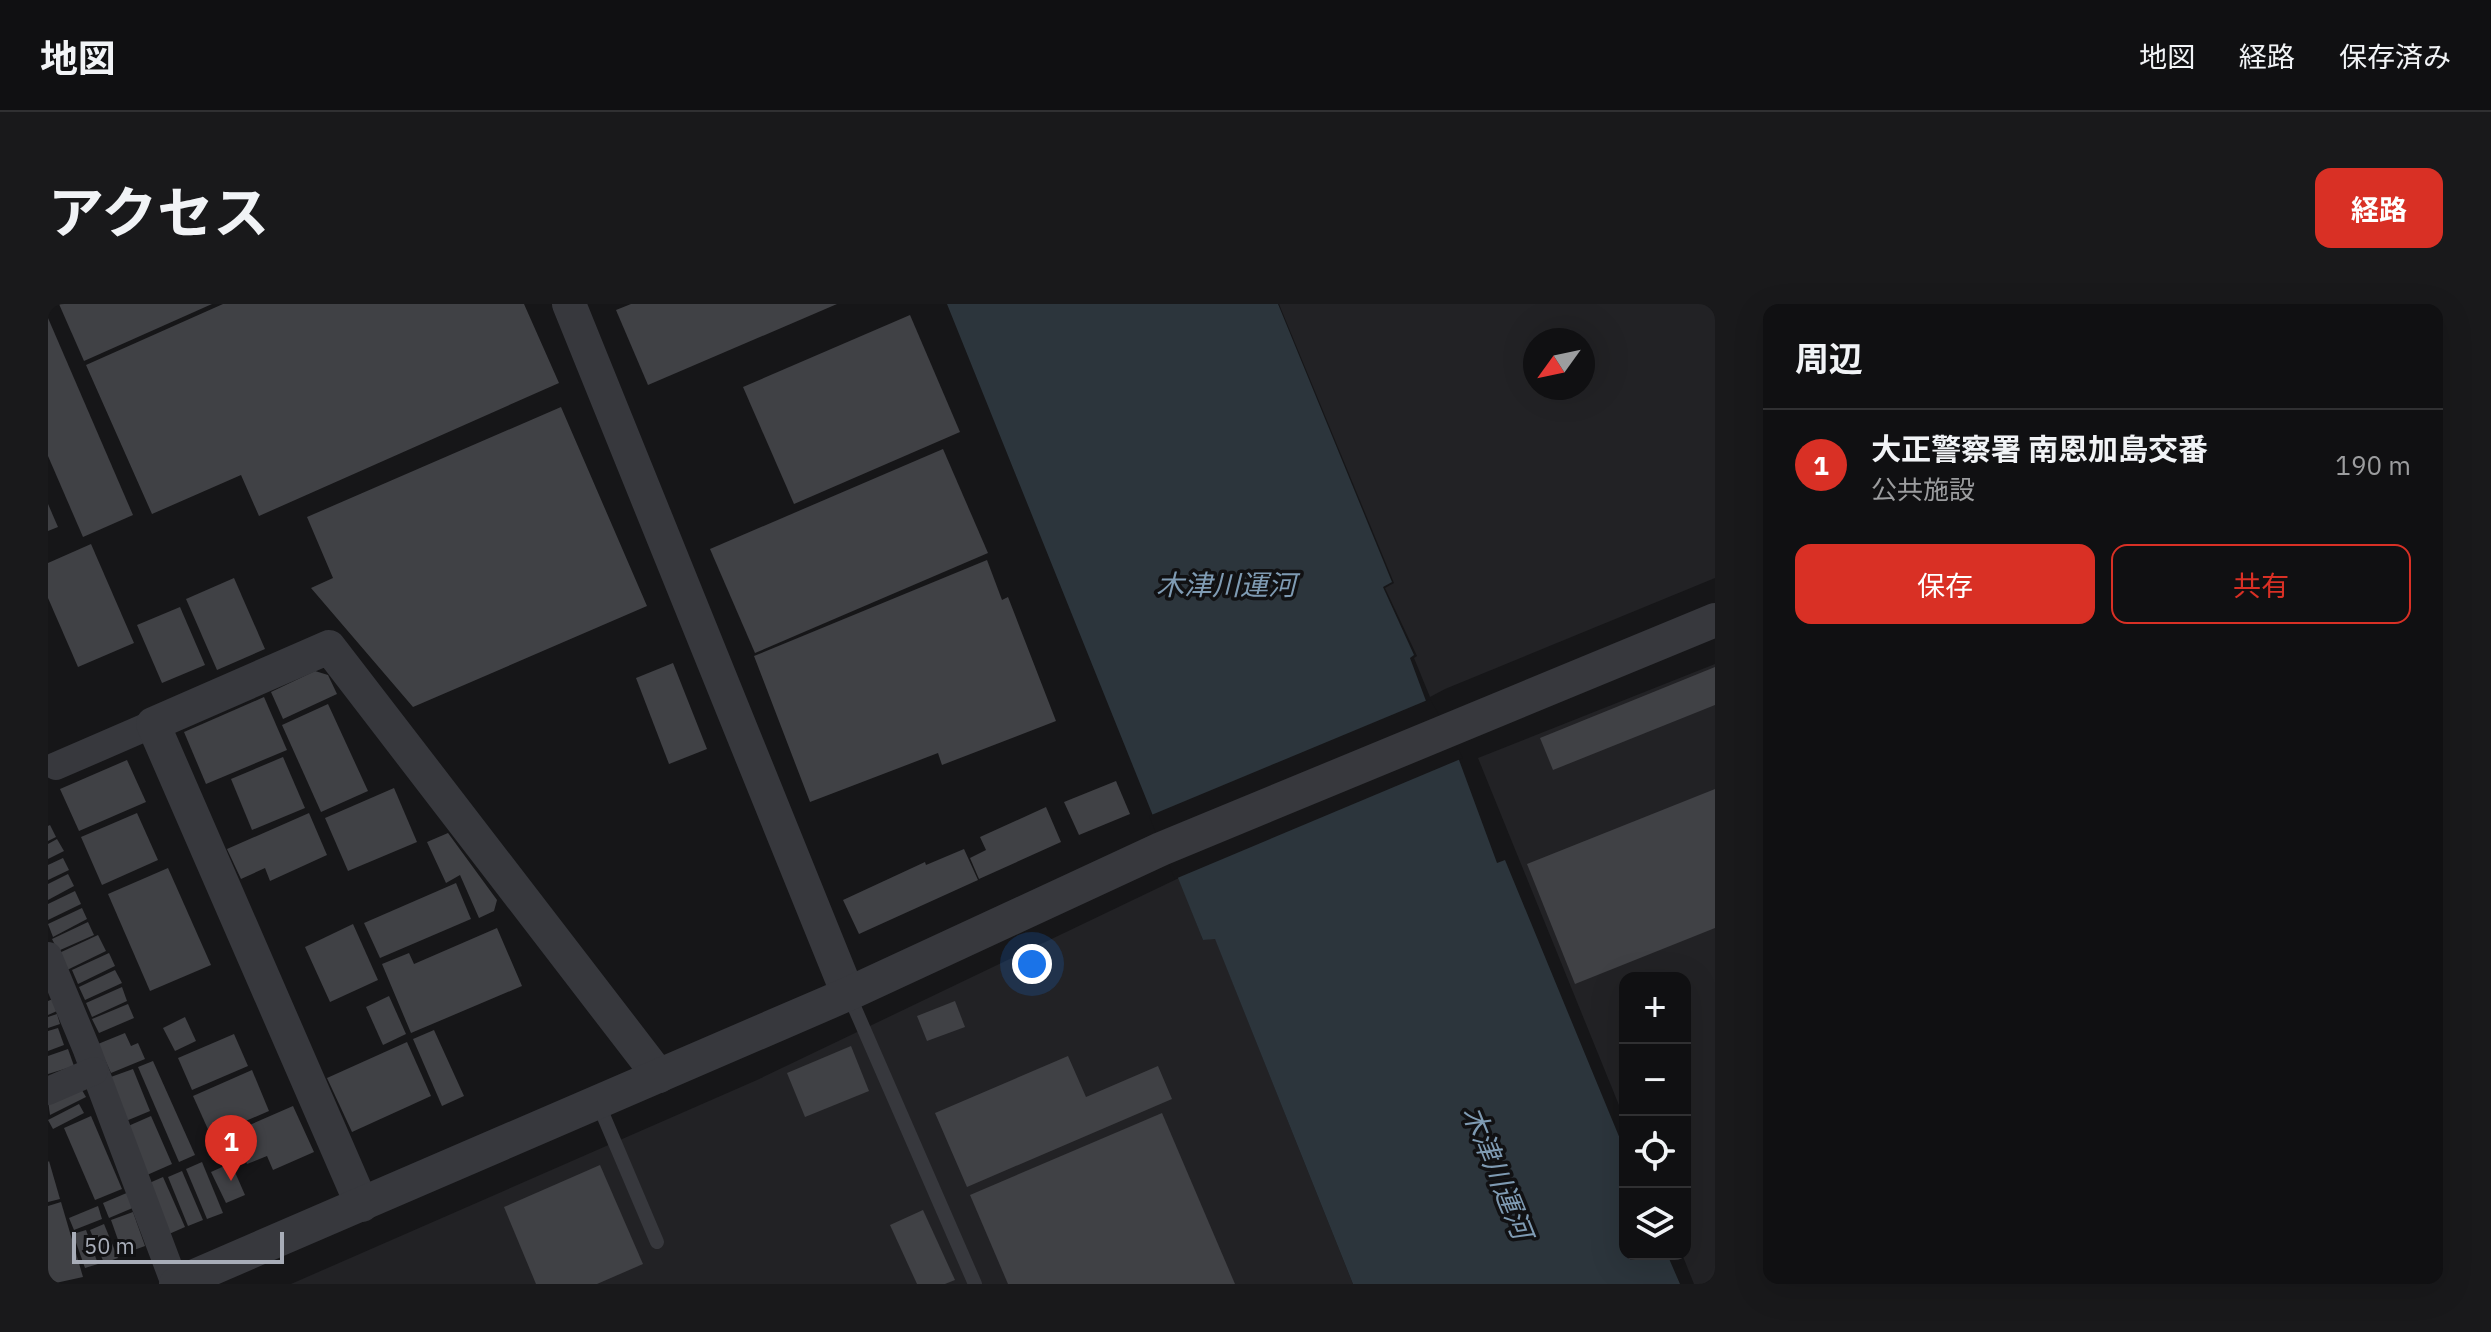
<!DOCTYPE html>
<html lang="ja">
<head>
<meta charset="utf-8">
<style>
	body { margin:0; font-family:"IBM Plex Sans","Noto Sans JP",sans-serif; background:#19191b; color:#f1f3f6 }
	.controls { position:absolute; right:24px; bottom:24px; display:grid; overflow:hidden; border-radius:16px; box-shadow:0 8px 32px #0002 }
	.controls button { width:72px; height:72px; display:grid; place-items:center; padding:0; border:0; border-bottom:2px solid #303032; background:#101012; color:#f1f3f6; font:40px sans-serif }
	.compass { position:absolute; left:1475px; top:24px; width:72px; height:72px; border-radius:50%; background:#101012; box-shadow:0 8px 32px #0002; rotate:237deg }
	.scale { position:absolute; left:24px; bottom:20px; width:212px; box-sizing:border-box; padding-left:8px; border:4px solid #a8adb8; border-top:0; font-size:22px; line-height:28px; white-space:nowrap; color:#a8adb8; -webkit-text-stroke:6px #111113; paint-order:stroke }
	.you { position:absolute; left:984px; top:660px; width:28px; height:28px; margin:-20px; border:6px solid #fff; border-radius:50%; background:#1a73e8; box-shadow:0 0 0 12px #1a73e833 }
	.badge { display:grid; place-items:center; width:52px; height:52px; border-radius:50%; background:#d93025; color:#fff; font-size:26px; font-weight:700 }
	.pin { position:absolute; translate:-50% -66px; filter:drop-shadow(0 2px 4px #0008) }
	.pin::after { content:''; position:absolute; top:42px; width:28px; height:24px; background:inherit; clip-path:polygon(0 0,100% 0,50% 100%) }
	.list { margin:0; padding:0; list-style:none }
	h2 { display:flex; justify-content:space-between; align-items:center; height:104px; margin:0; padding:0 32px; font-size:34px }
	h2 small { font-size:26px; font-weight:400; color:#9c9d9f }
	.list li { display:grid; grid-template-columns:52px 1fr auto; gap:24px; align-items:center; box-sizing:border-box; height:112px; padding:0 32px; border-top:2px solid #303032 }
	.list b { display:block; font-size:30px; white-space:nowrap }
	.list p { margin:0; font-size:26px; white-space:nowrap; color:#9c9d9f }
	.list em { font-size:26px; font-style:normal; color:#9c9d9f }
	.actions { display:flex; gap:16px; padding:24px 32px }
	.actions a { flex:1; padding:18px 0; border:2px solid #d93025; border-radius:16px; text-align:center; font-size:28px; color:#d93025 }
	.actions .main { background:#d93025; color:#fff }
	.icon { flex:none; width:44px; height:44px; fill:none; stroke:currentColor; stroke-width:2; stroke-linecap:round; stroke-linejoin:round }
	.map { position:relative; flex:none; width:1667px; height:980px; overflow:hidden; border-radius:16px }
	header { display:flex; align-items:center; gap:48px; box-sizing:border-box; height:112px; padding:0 40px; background:#101012; border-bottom:2px solid #303032 }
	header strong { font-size:38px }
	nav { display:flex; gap:44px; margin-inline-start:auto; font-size:28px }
	.intro { display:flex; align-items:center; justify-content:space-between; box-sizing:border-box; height:192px; padding:0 48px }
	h1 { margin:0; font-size:56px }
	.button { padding:20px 36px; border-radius:16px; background:#d93025; color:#fff; font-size:28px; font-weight:700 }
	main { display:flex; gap:48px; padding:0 48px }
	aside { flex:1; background:#101012; border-radius:16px; box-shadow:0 8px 32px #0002 }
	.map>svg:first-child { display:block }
	.built { fill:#222225; fill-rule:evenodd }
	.water { fill:#2c353c }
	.pier { fill:#161618 }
	.building { fill:#404145 }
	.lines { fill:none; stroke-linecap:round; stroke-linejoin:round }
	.service { stroke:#37383d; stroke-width:14 }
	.minor { stroke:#37383d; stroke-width:28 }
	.tertiary { stroke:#37383d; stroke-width:34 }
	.labels { text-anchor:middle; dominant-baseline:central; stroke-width:7; stroke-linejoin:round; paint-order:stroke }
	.water-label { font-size:28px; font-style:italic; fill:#7f9bb3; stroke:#111113 }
</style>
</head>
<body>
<header>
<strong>地図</strong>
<nav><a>地図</a><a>経路</a><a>保存済み</a></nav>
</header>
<div class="intro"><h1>アクセス</h1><a class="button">経路</a></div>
<main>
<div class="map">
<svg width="1667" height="980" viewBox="0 0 1667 980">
	<rect width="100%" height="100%" fill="#161618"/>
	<!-- built -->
	<g class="built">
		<path d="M1231,0H1667V274L1397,385L1382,393L1366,354L1369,352L1337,284L1346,279ZM1535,36V84H1487V36Z"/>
		<path d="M1667,360V980H1646L1634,950H1637V674H1577V816L1430,454Z"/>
		<path d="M1131,574L1155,636L1167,634L1305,980H243L709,776Z"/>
	</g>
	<!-- water -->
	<path class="water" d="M899,0H1230L1344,278L1335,283L1366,351L1362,354L1378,397L1411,456L1449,559L1457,556L1577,847V950H1619L1632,980H1305L1167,635L1155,636Z"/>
	<!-- pier -->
	<path class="pier" d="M1382,395L1415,454L1127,575L1101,512Z"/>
	<!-- building -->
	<g class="building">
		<path d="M11,0H164L36,57Z"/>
		<path d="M175,0H476L511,79L211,212L193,171L104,210L38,61Z"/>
		<path d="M583,0H789L600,81L568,6Z"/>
		<path d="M862,11L912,128L746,200L695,83Z"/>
		<path d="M0,14L85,211L35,233L0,152Z"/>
		<path d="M513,103L599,302L365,403L263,284L285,274L259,213Z"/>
		<path d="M895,145L940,249L707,349L662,245Z"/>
		<path d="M0,200L10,223L0,227Z"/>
		<path d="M43,240L86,339L30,363L0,294V259Z"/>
		<path d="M939,256L954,296L960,293L1008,417L894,461L890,449L762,498L706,352Z"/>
		<path d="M186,274L217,345L169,366L138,295Z"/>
		<path d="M132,303L157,361L114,379L89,321Z"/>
		<path d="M625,359L659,445L621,460L588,374Z"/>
		<path d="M1667,363V401L1505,466L1492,434Z"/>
		<path d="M267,367L280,371L289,390L235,415L223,388Z"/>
		<path d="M216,393L239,446L158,480L136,428Z"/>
		<path d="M280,400L320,487L273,508L234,421Z"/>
		<path d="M235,453L257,504L204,526L183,475Z"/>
		<path d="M79,456L98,498L31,527L12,485Z"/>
		<path d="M1068,477L1082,510L1031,531L1016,498Z"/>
		<path d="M346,484L369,538L300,567L277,514Z"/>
		<path d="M1667,485V624L1527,680L1479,560Z"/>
		<path d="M998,503L1013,538L931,575L922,554L938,546L932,533Z"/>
		<path d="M89,509L110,556L54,581L33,533Z"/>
		<path d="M261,509L279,551L222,577L217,564L193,575L179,545Z"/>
		<path d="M2,521L8,533L0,537V522Z"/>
		<path d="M400,529L449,596L446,607L431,614L412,571L398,579L379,538Z"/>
		<path d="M9,535L16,547L0,555V540Z"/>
		<path d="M916,545L930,576L811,630L795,596L877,558L878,561Z"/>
		<path d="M15,554L21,566L0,576V561Z"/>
		<path d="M120,564L163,661L102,687L60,590Z"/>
		<path d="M20,570L26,582L0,596V580Z"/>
		<path d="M408,579L423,615L332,654L316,619Z"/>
		<path d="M27,587L33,600L0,616V600Z"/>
		<path d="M34,604L39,615L5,633L0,620Z"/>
		<path d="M40,618L46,631L10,647L4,635Z"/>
		<path d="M305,620L330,676L282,698L257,643Z"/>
		<path d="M449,624L474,682L363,729L334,660L361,649L366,660Z"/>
		<path d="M50,631L58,647L17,667L9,650Z"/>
		<path d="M61,649L67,662L30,680L24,666Z"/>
		<path d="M67,666L74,679L37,696L31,683Z"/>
		<path d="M74,683L79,697L44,713L38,699Z"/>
		<path d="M341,692L358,730L335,741L318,703Z"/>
		<path d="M5,695L9,707L0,711V697Z"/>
		<path d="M907,697L917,723L879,737L869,712Z"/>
		<path d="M80,700L86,714L51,729L44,715Z"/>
		<path d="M9,710L12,720L0,724V713Z"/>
		<path d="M137,713L148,737L127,747L115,724Z"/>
		<path d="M10,724L16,741L0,747V727Z"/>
		<path d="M386,726L416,792L394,802L365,735Z"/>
		<path d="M77,729L83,742L90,739L97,755L63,769L50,740Z"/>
		<path d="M186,730L200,762L144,786L130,754Z"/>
		<path d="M359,738L383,792L304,828L279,774Z"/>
		<path d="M803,742L821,787L757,813L739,769Z"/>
		<path d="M20,745L26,762L0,770V752Z"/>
		<path d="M1020,752L1038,793L1110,762L1124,795L919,883L887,809Z"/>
		<path d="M105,757L147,851L131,858L90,763Z"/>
		<path d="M85,765L102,807L78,817L60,774Z"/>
		<path d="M204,766L221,807L163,832L145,792Z"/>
		<path d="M31,781L38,793L2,811L0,796Z"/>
		<path d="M31,800L36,809L5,825L0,816Z"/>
		<path d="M245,802L266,848L225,866L219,852L199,860L192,843L178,849L172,834Z"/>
		<path d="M1114,809L1187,980H960L922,891Z"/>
		<path d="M43,812L74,885L47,896L16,824Z"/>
		<path d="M103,812L124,860L99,871L78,823Z"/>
		<path d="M1,857L12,895L0,898V858Z"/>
		<path d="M154,858L175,909L159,915L138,865Z"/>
		<path d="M183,859L197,891L178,899L163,868Z"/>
		<path d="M552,861L595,960L549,980H488L456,903Z"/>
		<path d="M134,867L155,916L140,922L120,873Z"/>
		<path d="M115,873L137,923L121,930L99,880Z"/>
		<path d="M81,888L87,903L61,914L55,899Z"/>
		<path d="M13,898L35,973L3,980L0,978V902Z"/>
		<path d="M50,902L54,915L26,926L21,914Z"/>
		<path d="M875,906L907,976L897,980H869L842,921Z"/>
		<path d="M85,908L97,942L75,950L63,916Z"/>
		<path d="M56,920L70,954L56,959L42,926Z"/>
		<path d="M38,926L50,960L37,964L25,930Z"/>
	</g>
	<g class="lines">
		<!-- service -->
		<g class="service">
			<path d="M801,691L927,980"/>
			<path d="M550,799L609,938"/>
		</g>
		<!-- minor -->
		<g class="minor">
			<path d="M8,462L105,420"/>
			<path d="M0,652L39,746L127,980"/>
			<path d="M0,787L46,767"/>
		</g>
		<!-- tertiary -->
		<g class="tertiary">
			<path d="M521,0L800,690"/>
			<path d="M314,901L105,420L281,343L611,772"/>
			<path d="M128,980L800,690L1113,545L1667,316"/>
		</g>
	</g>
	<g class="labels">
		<!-- water labels -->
		<g class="water-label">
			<text x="1178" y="280">木津川運河</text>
			<text transform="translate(1450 868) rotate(68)">木津川運河</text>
		</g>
	</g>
</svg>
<div class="controls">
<button>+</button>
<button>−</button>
<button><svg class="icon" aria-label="locate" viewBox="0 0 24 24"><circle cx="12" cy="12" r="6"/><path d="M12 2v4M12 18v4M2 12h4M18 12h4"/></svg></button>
<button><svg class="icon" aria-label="layers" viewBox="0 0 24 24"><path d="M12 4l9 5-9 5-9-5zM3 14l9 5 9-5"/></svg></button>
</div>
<svg class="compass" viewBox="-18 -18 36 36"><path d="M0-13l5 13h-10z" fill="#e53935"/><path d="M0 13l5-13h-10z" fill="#9c9d9f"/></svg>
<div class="scale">50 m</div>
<div class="you"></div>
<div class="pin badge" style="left:183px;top:877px">1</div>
</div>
<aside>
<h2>周辺<small></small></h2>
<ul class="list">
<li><span class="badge">1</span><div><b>大正警察署 南恩加島交番</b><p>公共施設</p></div><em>190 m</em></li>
</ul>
<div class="actions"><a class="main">保存</a><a>共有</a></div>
</aside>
</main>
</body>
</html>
